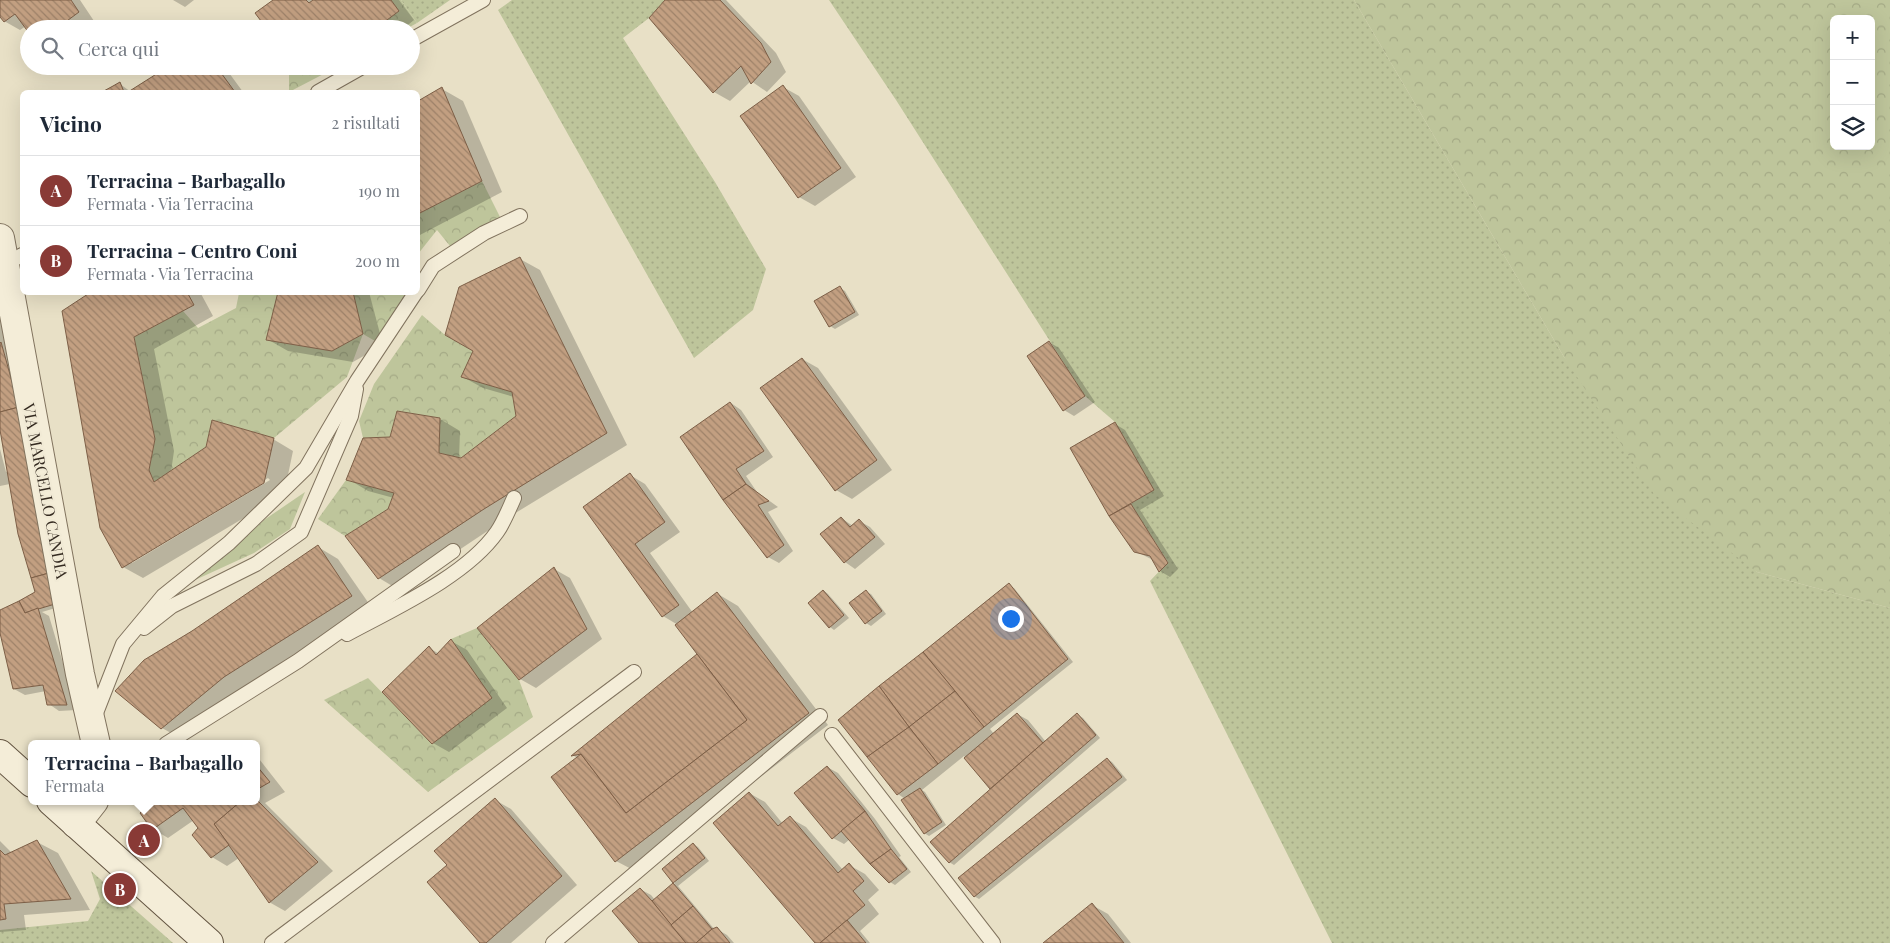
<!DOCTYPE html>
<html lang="it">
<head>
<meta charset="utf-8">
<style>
	body { margin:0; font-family:"Playfair Display",serif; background:#f2f2f3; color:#1f2937 }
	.controls { position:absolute; right:15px; top:15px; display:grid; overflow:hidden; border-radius:8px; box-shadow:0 5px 20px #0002 }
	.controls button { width:45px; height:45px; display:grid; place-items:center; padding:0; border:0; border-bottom:1px solid #e0e1e3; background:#fff; color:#1f2937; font:25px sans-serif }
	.you { position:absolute; left:1010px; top:618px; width:18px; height:18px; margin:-12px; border:4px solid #fff; border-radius:50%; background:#1a73e8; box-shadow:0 0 0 8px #1a73e833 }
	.badge { display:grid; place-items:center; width:32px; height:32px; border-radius:50%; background:#893a36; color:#fff; font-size:16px; font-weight:700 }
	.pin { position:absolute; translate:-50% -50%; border:2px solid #fff; box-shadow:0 1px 5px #0006 }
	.popup { position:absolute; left:28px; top:740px; width:232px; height:65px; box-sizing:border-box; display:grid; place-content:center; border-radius:8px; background:#fff; filter:drop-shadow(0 1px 4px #0005); font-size:16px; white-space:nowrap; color:#747a83 }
	.popup b { font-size:19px; color:#1f2937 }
	.popup::after { content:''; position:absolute; left:50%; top:100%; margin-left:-10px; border:10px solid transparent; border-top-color:#fff }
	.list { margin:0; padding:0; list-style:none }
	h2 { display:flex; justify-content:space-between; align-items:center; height:65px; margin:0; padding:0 20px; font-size:21px }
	h2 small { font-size:16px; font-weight:400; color:#747a83 }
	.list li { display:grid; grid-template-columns:32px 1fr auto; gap:15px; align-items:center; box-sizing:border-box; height:70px; padding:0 20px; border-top:1px solid #e0e1e3 }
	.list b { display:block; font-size:19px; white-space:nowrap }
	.list p { margin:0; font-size:16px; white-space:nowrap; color:#747a83 }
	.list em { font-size:16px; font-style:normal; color:#747a83 }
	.icon { flex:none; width:28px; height:28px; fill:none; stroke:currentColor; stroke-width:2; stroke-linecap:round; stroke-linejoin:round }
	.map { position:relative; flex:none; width:1890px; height:943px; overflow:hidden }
	.search { position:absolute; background:#fff; box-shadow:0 5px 20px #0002; left:20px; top:20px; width:400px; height:55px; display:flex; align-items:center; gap:12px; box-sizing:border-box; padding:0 18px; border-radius:28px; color:#747a83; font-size:19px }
	.panel { position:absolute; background:#fff; box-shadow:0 5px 20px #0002; left:20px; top:90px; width:400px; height:205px; border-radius:8px }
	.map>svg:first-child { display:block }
	.grass { fill:url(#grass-dots) }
	.forest { fill:url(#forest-crowns); fill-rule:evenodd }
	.shadow { fill:#0003; fill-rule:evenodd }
	.building { fill:url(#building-back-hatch); stroke:#7d5f47 }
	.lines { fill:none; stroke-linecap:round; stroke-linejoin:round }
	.lane-casing { stroke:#81735e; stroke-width:16 }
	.street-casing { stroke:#81735e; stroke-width:30 }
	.secondary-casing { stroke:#635441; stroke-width:30 }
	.lane { stroke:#f4edd8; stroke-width:14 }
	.street { stroke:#f4edd8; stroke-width:28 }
	.secondary { stroke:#f4edd8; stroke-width:28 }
	.labels { text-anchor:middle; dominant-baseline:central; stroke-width:4.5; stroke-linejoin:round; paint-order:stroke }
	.street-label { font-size:16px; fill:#342a20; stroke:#f1ead5 }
</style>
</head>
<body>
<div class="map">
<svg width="1890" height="943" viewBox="0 0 1890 943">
	<defs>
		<pattern id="grass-dots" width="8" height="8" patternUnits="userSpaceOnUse" patternTransform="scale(1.25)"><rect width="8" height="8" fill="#bec59b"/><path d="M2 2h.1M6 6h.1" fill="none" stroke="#a4a985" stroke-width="1.8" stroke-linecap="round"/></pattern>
		<pattern id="forest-crowns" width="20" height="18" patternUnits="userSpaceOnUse" patternTransform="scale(1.25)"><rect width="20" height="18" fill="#bec59b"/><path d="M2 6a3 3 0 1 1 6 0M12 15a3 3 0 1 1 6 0" fill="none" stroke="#a4a985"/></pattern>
		<pattern id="building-back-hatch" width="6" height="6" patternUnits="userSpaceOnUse" patternTransform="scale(1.25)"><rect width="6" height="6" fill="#c29f81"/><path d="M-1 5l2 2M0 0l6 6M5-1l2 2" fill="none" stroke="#9e8269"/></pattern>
	</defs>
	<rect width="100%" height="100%" fill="#e8e0c6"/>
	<!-- grass -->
	<g class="grass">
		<path d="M401,0H450L417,23Z"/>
		<path d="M512,0H665L649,18L623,38L715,182L766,269L753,310L694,358L498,10Z"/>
		<path d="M829,0H1354L1564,357L1757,572L1890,608V943H1332L1150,581L1168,562L1131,504L1153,490L1115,422L1085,396L896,100Z"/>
		<path d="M91,871L173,943H0V930L88,921L100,899Z"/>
	</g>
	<!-- forest -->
	<g class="forest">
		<path d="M391,0H401L417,23L406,29H375L399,11Z"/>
		<path d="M1354,0H1890V608L1757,572L1654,494L1564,357ZM1834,19H1871V146H1834Z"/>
		<path d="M289,66H339L289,92Z"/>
		<path d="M482,181L500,217L450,246L437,230L418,254V214Z"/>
		<path d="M239,293H278L266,340L332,351L363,334L353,293H402L405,296L375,341L363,334L347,377L274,438L212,420L206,447L154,482L149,470L155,439L134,337L183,311L198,328L236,308Z"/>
		<path d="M422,315L445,335L473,351L462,377L512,392L516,416L461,458L439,453L440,418L397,411L390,437L363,438L359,421L374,384Z"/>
		<path d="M346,480L394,493L388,509L345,536L318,519Z"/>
		<path d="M305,492L290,529L254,553L195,580L264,520Z"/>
		<path d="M477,628L519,680L533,717L428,792L324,700L368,678L432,744L491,698L451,639Z"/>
	</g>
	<!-- shadow -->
	<g class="shadow">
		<path d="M0,0H80L94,21L84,29H29L26,26L20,30L4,21L0,15Z"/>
		<path d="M173,0H194L185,7Z"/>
		<path d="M275,0H399L414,20L403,29H268Z"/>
		<path d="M667,0H726L776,53L786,72L767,92L751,81L730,101L714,92Z"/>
		<path d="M171,66H224L243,92H104L120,84L131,92Z"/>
		<path d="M783,87L799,96L856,177L815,206L799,197Z"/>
		<path d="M442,89L463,101L502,192L418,236V102Z"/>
		<path d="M520,259L540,270L627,445L504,520L399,590L379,578L389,510L394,498L368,491L348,479L391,439L440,419L460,431L459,459H462L518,416L514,397L483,388L463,377Z"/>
		<path d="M840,288L845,291L859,315L835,329L830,326Z"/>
		<path d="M93,292H200L213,316L154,349L174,451L171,472L273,439L293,451L284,494L143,578L123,567ZM268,478L270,480L132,563V560Z"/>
		<path d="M279,292H369L383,345L353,362L288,351L267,339Z"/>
		<path d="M0,300L59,607L42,612L49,616L77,710L59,711L49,704L46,691L25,695L14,689L0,629V611L36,592L10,484L0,486V449L6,472L8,471L0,427Z"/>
		<path d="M1049,342L1059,348L1095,402L1074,416L1064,410Z"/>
		<path d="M802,359L818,368L892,470L852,499L836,490Z"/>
		<path d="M731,403L741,410L773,457L746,476L757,492L778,507L768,512L793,551L779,563L768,557L724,499Z"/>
		<path d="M1115,424L1125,430L1164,496L1140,510L1178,569L1170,577L1160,571L1153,560L1135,551L1110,515Z"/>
		<path d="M630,475L645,484L680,532L650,553L693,613L718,594L738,606L828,725L637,872L616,861L578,758L574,756L698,654L678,625L663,616L585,508Z"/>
		<path d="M841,518L853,526L859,521L870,527L885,544L855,569L845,562L822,534Z"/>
		<path d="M318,547L338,559L372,608L182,739L162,728Z"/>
		<path d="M554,569L570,578L602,639L536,688L520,679Z"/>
		<path d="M1009,585L1014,588L1073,662L990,729L994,734L1017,714L1028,720L1046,742L1078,715L1083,718L1100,738L954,865L949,862L992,789L964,756L922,790L925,792L946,825L929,836L924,833L905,799L898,794Z"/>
		<path d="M824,591L828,594L849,618L834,630L830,627Z"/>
		<path d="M866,592L871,594L886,614L871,626L866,623L850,604Z"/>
		<path d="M451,641L467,650L507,708L449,752L433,743L430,648L439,654Z"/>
		<path d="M256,755L285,792L265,803L333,871L285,911L269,902L239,858L227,866L212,857L200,828L194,820L168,838L153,829L155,801H256Z"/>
		<path d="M1107,759L1112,762L1127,780L979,899L974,896Z"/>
		<path d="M827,767L838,773L875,819L901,856L899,857L911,872L895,885L890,882L850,839L844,844L833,838Z"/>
		<path d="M749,793L765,802L783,824L790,818L806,827L843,870L849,865L865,874L879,890L868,900L879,914L860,931L870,943H817Z"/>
		<path d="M495,800L511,809L577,885L511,943H482L448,865Z"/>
		<path d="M0,841L12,853L37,842L58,853L90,910L24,915L26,930L0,932Z"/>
		<path d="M693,844L698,847L709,861L678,886L715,930L717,929L727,935L734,943H641L640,889L651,895L655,900L675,883L663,869Z"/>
		<path d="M1092,905L1108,914L1131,943H1045Z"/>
	</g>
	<!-- building -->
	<g class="building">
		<path d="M0,0H71L79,12L56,29H29V33L15,14L4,22L0,17Z"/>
		<path d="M273,0H306L309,3L313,0H391L399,11L375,29H341L337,24L331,29H267L255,13Z"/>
		<path d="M665,0H720L761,43L771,62L751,84L741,66L713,93L649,18Z"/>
		<path d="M169,66H216L235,92H128Z"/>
		<path d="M120,82L124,92H102L113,86Z"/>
		<path d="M783,85L841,168L798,198L740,116Z"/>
		<path d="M442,87L482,181L418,214V101Z"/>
		<path d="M520,257L607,433L484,509L378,579L345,536L388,509L394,493L346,480L363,438L390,437L397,411L440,418L439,453L461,458L516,416L512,392L461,377L473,351L445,335L459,287Z"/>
		<path d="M840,286L855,312L829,327L814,301Z"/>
		<path d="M91,292H187L194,305L134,337L155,439L149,470L154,482L206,447L212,420L274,438L264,483L122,568L100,528L62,311Z"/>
		<path d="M278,292H353L363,334L332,351L266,340Z"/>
		<path d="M1049,341L1085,396L1063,411L1027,356Z"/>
		<path d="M1,342L19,407L0,412V343Z"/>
		<path d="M802,358L877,460L835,491L760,388Z"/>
		<path d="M730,402L764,451L736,469L746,484L723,500L680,437Z"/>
		<path d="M19,407L49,573L31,578L18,534L0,430V412Z"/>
		<path d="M1115,422L1154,490L1109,516L1070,448Z"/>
		<path d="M630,473L665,522L635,544L679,605L662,617L583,507Z"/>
		<path d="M746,484L769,501L758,505L784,545L767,558L723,500Z"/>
		<path d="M1131,504L1168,563L1159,572L1150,556L1134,552L1109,516Z"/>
		<path d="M841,517L850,527L859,519L875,537L844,563L820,534Z"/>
		<path d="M318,545L352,596L224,677L161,729L115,691L144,660L192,631Z"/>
		<path d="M554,567L587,629L519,680L477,628Z"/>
		<path d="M49,573L55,604L25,613L19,601L35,592L31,578Z"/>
		<path d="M1009,583L1068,659L984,727L923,652Z"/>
		<path d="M823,590L844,615L829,628L808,603Z"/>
		<path d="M866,590L882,611L865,624L849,603Z"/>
		<path d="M717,592L809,713L615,862L551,777L581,754L626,813L747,720L675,625Z"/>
		<path d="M19,601L25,613L38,608L67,705H47L43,685L13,689L0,633V610Z"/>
		<path d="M451,639L492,698L432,744L382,692L429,646L436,655Z"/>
		<path d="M923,652L955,691L909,727L879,686Z"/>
		<path d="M697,654L747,720L626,813L581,754L571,756Z"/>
		<path d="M879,686L909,727L867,757L838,720Z"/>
		<path d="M955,691L984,727L938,764L909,727Z"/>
		<path d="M1017,713L1043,743L990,789L964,758Z"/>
		<path d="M1077,713L1096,735L949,863L930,842Z"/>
		<path d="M909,727L938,764L897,795L867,757Z"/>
		<path d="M1107,758L1122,777L974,897L958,878Z"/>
		<path d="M256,765L270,782L256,790Z"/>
		<path d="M827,766L865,811L832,839L794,793Z"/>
		<path d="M920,788L942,822L924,834L901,800Z"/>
		<path d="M749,792L778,826L790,816L838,873L849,863L864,881L853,891L865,905L820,943H815L713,823Z"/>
		<path d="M495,798L562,876L486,943H480L427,882L447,865L434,851Z"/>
		<path d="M256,799L318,862L269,903L214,824L241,801H256Z"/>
		<path d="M153,801H241L214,824L229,845L211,858L192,835L198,828L183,808L152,830L140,813Z"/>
		<path d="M865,811L891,849L870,864L841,831Z"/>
		<path d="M37,840L71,899L4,904L6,919L0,920V850L5,855Z"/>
		<path d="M693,843L705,858L673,883L662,869Z"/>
		<path d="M891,849L907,869L889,883L870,864Z"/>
		<path d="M673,883L693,906L671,925L652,901Z"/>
		<path d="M640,888L652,901L686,943H639L612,911Z"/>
		<path d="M1092,903L1124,943H1043Z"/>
		<path d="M693,906L712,929L696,943H686L671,925Z"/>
		<path d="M847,920L866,943H820Z"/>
		<path d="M717,927L730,943H696L712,929Z"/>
	</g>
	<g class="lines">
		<!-- lane casing -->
		<g class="lane-casing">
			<g id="lane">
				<path d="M411,40L483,0"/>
				<path d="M318,92L364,66"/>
				<path d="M4,265L22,255"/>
				<path d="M418,290L433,266L484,233L520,216"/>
				<path d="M144,628L172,606L256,564L301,532L351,416L356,389"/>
				<path d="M347,634C395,608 466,576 497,532C504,522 509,509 514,498"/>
				<path d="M94,718L123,644L163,596L229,543L306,468L357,381L416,292"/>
				<path d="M832,735L993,943"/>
				<path d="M166,744L298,661L453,551"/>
				<path d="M272,943L634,672"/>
				<path d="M553,943L820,716"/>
			</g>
		</g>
		<!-- street casing -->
		<g class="street-casing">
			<g id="street">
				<path d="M0,238L80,674L96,744"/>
				<path d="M76,824L94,801"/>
			</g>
		</g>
		<!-- secondary casing -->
		<g class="secondary-casing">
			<g id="secondary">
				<path d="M0,754L32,783"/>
				<path d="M51,801L209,943"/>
			</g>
		</g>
		<!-- lane -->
		<use href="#lane" class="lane"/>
		<!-- street -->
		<use href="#street" class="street"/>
		<!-- secondary -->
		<use href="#secondary" class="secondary"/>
	</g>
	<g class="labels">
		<!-- street labels -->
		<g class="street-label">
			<text transform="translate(46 491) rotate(79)">VIA MARCELLO CANDIA</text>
		</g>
	</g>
</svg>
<div class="controls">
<button>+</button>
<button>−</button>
<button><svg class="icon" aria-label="layers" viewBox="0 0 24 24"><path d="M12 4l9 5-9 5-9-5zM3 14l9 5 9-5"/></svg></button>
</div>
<div class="you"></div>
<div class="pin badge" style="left:144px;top:840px">A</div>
<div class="popup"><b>Terracina - Barbagallo</b>Fermata</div>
<div class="pin badge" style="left:120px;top:889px">B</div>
<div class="search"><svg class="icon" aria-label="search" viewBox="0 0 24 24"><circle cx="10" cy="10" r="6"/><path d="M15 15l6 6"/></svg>Cerca qui</div>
<section class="panel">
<h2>Vicino<small>2 risultati</small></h2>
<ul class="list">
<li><span class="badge">A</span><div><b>Terracina - Barbagallo</b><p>Fermata · Via Terracina</p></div><em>190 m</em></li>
<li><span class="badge">B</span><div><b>Terracina - Centro Coni</b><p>Fermata · Via Terracina</p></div><em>200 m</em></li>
</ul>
</section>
</div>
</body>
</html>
